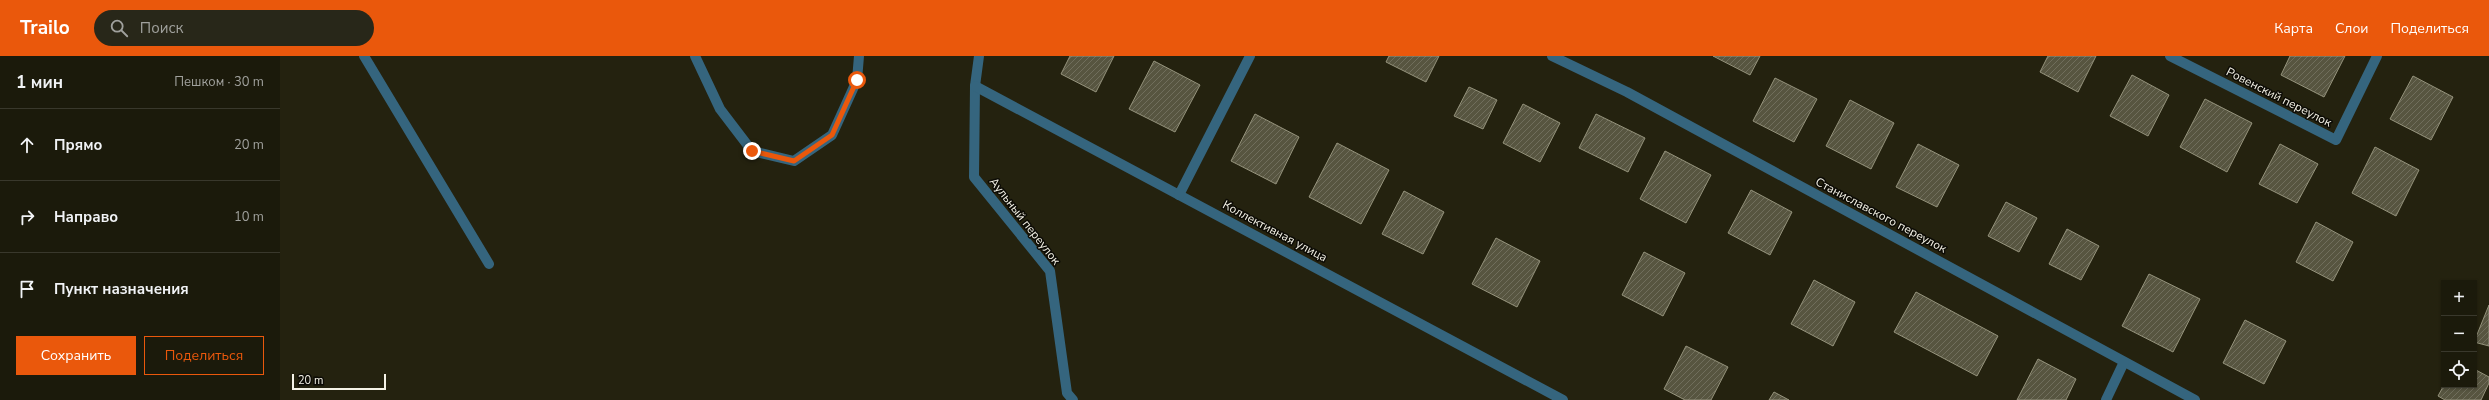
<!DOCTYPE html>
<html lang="ru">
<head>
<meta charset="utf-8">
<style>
	body { margin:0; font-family:"Nunito Sans",sans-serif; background:#282719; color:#f1f3f6 }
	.controls { position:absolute; right:12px; bottom:12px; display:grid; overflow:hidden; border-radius:0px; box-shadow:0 1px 3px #0004 }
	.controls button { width:36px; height:36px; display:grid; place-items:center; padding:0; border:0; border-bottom:1px solid #39382c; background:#1b1a0b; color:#f1f3f6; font:20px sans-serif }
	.scale { position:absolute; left:12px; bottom:10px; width:94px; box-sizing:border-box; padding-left:4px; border:2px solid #f5f3e7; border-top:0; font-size:11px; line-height:14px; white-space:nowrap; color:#f5f3e7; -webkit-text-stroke:3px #0c0b05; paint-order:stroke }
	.stop { position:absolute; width:12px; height:12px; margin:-9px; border:3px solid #ea580c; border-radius:50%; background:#fff }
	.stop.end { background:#ea580c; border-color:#fff; box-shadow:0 1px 4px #0008 }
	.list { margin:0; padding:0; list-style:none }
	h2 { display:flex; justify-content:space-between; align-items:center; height:52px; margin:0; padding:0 16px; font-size:17px }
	h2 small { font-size:13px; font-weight:400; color:#a0a19d }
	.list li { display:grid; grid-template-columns:26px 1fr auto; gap:12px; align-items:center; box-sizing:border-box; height:72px; padding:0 16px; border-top:1px solid #39382c }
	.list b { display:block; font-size:15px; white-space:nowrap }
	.list em { font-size:13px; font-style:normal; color:#a0a19d }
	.actions { display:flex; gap:8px; padding:12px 16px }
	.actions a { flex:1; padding:9px 0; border:1px solid #ea580c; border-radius:0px; text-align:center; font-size:14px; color:#ea580c }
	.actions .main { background:#ea580c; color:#fff }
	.icon { flex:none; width:22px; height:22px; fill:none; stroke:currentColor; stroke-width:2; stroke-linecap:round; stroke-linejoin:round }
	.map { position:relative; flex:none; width:2209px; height:344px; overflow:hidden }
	header { display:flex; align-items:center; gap:24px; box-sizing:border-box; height:56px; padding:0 20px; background:#ea580c; color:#fff }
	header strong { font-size:19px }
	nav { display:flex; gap:22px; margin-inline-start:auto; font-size:14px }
	.search { width:280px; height:36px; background:#282719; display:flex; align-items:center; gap:10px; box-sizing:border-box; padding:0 14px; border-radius:22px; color:#a0a19d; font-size:15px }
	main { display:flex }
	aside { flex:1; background:#1b1a0b }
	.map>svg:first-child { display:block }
	.building { fill:url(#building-hatch); stroke:#95937c }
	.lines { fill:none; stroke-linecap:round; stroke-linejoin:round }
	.street { stroke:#35657e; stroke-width:10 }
	.route { stroke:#ea580c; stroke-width:5 }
	.labels { text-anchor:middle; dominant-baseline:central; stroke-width:3; stroke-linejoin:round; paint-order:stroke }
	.street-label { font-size:12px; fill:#f5f3e7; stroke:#0c0b05 }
</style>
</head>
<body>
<header>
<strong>Trailo</strong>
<div class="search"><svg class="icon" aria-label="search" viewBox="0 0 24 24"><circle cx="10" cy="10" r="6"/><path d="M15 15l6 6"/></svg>Поиск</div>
<nav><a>Карта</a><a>Слои</a><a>Поделиться</a></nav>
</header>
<main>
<aside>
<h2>1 мин<small>Пешком · 30 m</small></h2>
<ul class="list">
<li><svg class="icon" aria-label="ahead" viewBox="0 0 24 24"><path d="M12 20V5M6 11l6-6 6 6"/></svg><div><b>Прямо</b></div><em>20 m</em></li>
<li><svg class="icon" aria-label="right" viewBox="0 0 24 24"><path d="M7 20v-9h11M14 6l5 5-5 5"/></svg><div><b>Направо</b></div><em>10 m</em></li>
<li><svg class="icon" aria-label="arrive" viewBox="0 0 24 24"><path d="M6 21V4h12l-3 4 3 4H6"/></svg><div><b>Пункт назначения</b></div></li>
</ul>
<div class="actions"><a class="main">Сохранить</a><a>Поделиться</a></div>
</aside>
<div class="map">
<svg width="2209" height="344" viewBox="0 0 2209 344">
	<defs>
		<pattern id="building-hatch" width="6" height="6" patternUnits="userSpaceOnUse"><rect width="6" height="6" fill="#575540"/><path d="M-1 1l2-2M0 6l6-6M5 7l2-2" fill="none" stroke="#706e5c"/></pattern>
	</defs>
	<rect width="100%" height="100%" fill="#24220f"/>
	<!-- building -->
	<g class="building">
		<path d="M790,0H834L816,36L781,18Z"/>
		<path d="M1109,0H1159L1146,26L1106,6Z"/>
		<path d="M1433,0H1480L1470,19Z"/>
		<path d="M1768,0H1816L1798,36L1760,16Z"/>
		<path d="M2010,0H2065L2044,41L2001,19Z"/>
		<path d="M874,5L920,29L895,76L849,53Z"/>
		<path d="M1852,19L1889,39L1868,80L1830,60Z"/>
		<path d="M2133,20L2173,41L2151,84L2110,63Z"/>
		<path d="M1495,22L1537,43L1514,86L1473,65Z"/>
		<path d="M1189,31L1217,44L1203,73L1174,60Z"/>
		<path d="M1925,43L1972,67L1947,116L1900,91Z"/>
		<path d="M1570,44L1614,67L1591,113L1546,90Z"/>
		<path d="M1243,48L1280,67L1260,106L1223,87Z"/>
		<path d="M975,58L1019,81L996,128L951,105Z"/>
		<path d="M1316,58L1365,82L1348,116L1299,92Z"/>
		<path d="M1057,87L1109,114L1081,168L1029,141Z"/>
		<path d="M1638,88L1679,109L1657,151L1616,131Z"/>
		<path d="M2000,88L2038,108L2017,147L1979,128Z"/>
		<path d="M2095,91L2139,114L2116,160L2072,137Z"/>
		<path d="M1385,95L1431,119L1406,167L1360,143Z"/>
		<path d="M1471,134L1512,156L1490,199L1448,177Z"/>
		<path d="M1124,135L1164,156L1143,198L1102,178Z"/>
		<path d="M1726,146L1757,162L1739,196L1708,180Z"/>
		<path d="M2036,166L2073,186L2053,225L2016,206Z"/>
		<path d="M1787,173L1819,190L1801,224L1769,208Z"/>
		<path d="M1216,182L1260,205L1237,251L1192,228Z"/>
		<path d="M1364,196L1405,217L1383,260L1342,239Z"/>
		<path d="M1869,218L1920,243L1893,296L1842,270Z"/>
		<path d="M1534,224L1575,246L1553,290L1511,268Z"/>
		<path d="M1636,236L1718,280L1697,320L1614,276Z"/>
		<path d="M2209,249V290L2194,286Z"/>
		<path d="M1965,264L2006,285L1984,328L1943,307Z"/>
		<path d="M1406,290L1448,311L1431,344H1405L1384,333Z"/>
		<path d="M1758,303L1796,323L1786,344H1737Z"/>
		<path d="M2194,313L2209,321V327L2201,344H2165L2158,340L2164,329H2194Z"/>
		<path d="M1494,336L1509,344H1489Z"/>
	</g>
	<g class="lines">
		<!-- street -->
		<g class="street">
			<path d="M84,0L209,208"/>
			<path d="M415,0L440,53L472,95L514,105L552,79L577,24L579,0"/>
			<path d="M699,0L695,30L694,121L770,215L787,337L793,344"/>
			<path d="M1272,0L1347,36L1915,344"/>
			<path d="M1890,0L2056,84L2097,0"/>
			<path d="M695,30L1283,344"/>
			<path d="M899,139L970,0"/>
			<path d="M1826,344L1844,306"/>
		</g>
	</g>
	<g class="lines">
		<!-- route -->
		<path class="route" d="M472,95L514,105L552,79L577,24"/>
	</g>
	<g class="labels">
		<!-- street labels -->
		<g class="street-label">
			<text transform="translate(1999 41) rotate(27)">Ровенский переулок</text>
			<text transform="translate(1601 159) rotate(28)">Станиславского переулок</text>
			<text transform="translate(745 165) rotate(52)">Аульный переулок</text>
			<text transform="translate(995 175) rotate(28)">Коллективная улица</text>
		</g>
	</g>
</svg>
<div class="controls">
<button>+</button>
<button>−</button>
<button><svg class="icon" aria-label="locate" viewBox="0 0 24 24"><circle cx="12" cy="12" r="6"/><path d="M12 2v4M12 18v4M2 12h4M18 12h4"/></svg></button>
</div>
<div class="scale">20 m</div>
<div class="stop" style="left:577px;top:24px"></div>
<div class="stop end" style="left:472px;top:95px"></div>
</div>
</main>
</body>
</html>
